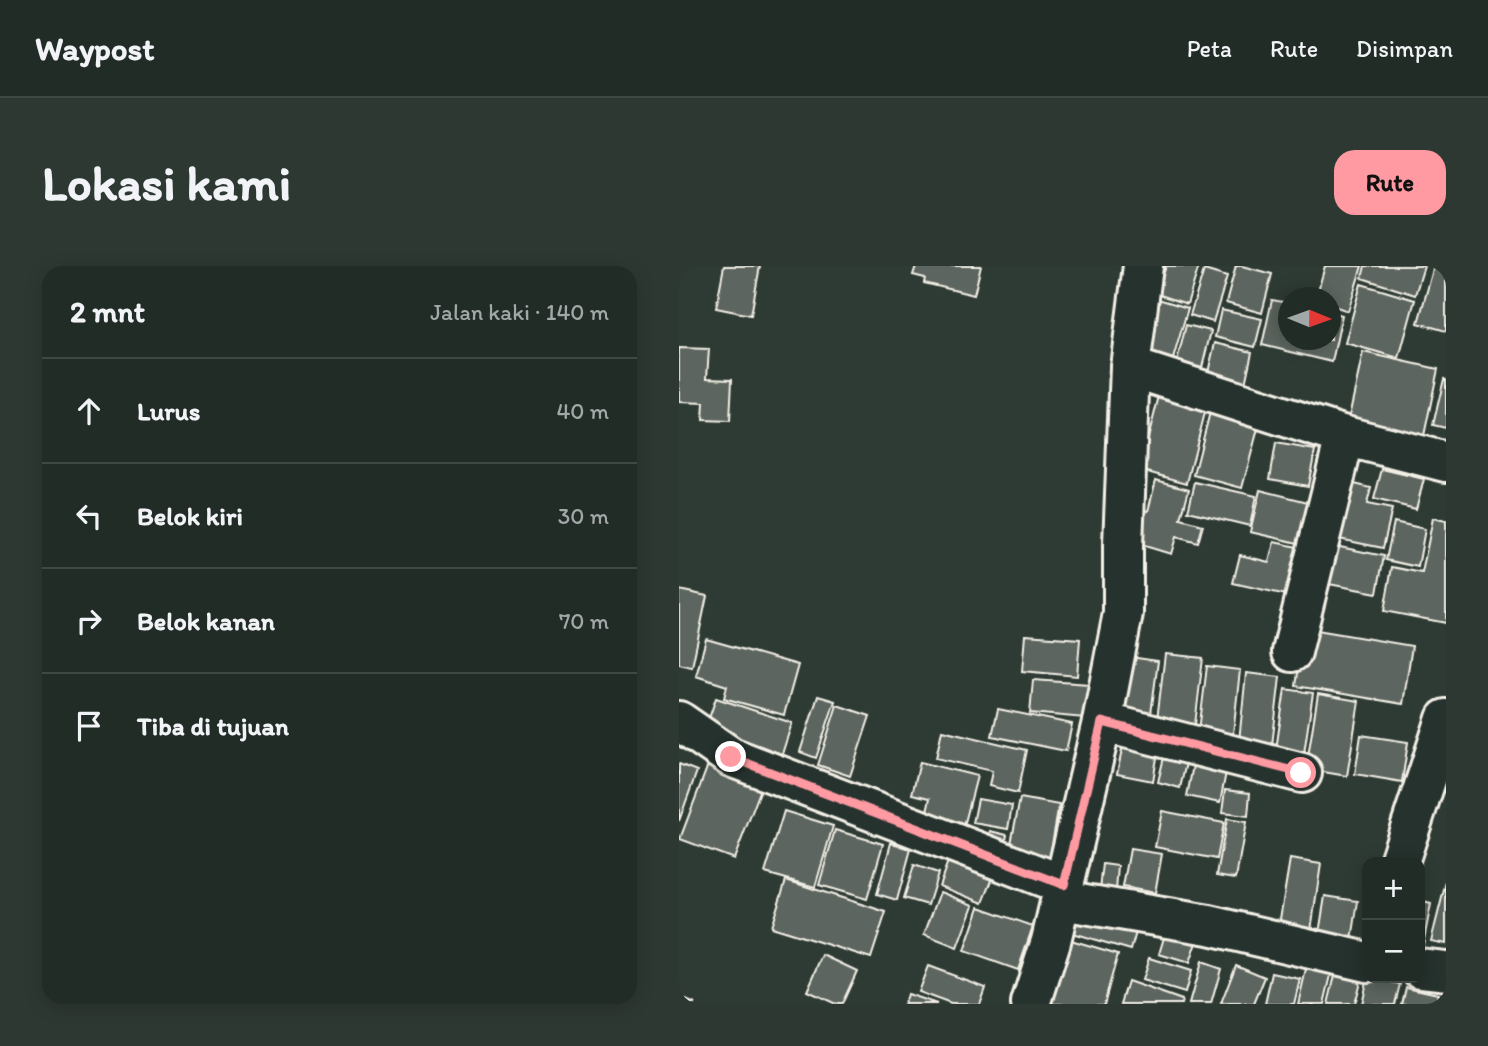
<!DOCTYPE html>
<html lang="id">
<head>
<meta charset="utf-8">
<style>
	body { margin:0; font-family:Itim,sans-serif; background:#2e3833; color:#f1f3f6 }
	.controls { position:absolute; right:21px; bottom:21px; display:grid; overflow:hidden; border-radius:14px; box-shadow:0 4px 18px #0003 }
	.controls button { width:63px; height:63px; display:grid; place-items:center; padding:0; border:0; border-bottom:2px solid #3f4844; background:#222c27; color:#f1f3f6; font:35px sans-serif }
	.compass { position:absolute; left:599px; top:21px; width:63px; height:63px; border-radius:50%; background:#222c27; box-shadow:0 4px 18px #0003; rotate:91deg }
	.stop { position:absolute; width:21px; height:21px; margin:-16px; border:5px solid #ff9aa2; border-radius:50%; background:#fff }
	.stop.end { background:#ff9aa2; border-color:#fff; box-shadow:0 2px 7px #0008 }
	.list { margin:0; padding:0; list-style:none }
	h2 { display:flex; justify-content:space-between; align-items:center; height:91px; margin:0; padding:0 28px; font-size:30px }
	h2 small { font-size:23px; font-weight:400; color:#a2a7a7 }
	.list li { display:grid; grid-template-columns:46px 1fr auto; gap:21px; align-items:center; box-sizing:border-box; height:105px; padding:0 28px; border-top:2px solid #3f4844 }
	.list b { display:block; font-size:26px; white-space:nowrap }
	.list em { font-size:23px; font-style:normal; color:#a2a7a7 }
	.icon { flex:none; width:38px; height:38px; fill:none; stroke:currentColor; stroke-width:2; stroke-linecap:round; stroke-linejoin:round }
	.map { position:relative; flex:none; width:767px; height:738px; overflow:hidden; border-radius:21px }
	header { display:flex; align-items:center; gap:42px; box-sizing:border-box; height:98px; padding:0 35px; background:#222c27; border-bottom:2px solid #3f4844 }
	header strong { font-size:33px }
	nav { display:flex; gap:38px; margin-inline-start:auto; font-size:24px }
	.intro { display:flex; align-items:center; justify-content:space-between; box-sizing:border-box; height:168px; padding:0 42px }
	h1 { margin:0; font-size:49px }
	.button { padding:18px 32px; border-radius:21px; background:#ff9aa2; color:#111; font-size:24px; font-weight:700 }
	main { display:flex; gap:42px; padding:0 42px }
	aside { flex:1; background:#222c27; border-radius:21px; box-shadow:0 4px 18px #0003 }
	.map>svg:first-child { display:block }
	.building { fill:#5c655e; stroke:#f4f1e8; stroke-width:2 }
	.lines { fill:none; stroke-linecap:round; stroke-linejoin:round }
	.minor-casing { stroke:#f4f1e8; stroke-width:44 }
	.minor { stroke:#26332d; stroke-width:38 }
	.route { stroke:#ff9aa2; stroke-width:9 }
</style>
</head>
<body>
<header>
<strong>Waypost</strong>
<nav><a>Peta</a><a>Rute</a><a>Disimpan</a></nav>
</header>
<div class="intro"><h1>Lokasi kami</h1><a class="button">Rute</a></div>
<main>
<aside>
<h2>2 mnt<small>Jalan kaki · 140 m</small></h2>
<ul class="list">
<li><svg class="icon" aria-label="ahead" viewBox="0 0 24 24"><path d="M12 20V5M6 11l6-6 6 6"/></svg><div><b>Lurus</b></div><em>40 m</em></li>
<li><svg class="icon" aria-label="left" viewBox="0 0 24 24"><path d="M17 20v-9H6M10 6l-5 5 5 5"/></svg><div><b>Belok kiri</b></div><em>30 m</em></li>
<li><svg class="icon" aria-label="right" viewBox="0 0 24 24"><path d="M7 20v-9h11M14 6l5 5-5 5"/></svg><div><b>Belok kanan</b></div><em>70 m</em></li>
<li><svg class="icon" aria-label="arrive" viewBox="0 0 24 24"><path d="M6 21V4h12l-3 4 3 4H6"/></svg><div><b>Tiba di tujuan</b></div></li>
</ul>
</aside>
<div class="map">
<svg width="767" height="738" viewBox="0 0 767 738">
	<rect width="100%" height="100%" fill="#2e3b34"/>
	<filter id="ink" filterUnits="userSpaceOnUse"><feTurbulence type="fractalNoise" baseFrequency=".0143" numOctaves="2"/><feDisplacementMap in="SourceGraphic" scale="14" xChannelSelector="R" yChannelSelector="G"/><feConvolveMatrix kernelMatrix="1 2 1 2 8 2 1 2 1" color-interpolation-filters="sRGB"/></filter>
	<g filter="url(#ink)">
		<!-- building -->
		<g class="building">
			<path d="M45,0H81L72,49L37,42Z"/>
			<path d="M237,0H302L295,29L245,17L246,12L234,9Z"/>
			<path d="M487,0H520L508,38L478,28Z"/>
			<path d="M557,0H563L593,8L583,47L547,37Z"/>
			<path d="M646,0H683L669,45L652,39V32H637Z"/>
			<path d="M686,0H745L736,29L683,12Z"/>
			<path d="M755,0H767V65L739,57Z"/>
			<path d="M525,4L548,11L534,56L511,49Z"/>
			<path d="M682,18L736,34L720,92L666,77Z"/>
			<path d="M479,33L509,42L494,93L464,85Z"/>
			<path d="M593,34L610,37V74H652V46L663,49L653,96L583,79Z"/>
			<path d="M542,44L583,53L576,81L536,71Z"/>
			<path d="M507,59L532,65L520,114L495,108Z"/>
			<path d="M536,77L573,86L563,132L525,123Z"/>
			<path d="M0,82L30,83L28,112L53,113L51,155L24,154L25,137L0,136Z"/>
			<path d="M684,86L759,103L742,184L698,175L701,158L670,151Z"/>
			<path d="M765,113L767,114V162L754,159Z"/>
			<path d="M483,118L530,131L508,217L461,204Z"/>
			<path d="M531,146L580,159L563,222L515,209Z"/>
			<path d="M597,177L636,184L629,220L591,213Z"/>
			<path d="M703,203L745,213L737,243L695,233Z"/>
			<path d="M477,214L510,223L502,253L524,259L519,277L497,271L492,288L459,278L454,242L469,245Z"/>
			<path d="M663,215L692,222L688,238L713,243L704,282L650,271Z"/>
			<path d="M516,216L577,230L571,260L509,245Z"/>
			<path d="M581,224L641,239L632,280L571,266Z"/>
			<path d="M754,252L767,255V357L705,345L713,301L743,307Z"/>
			<path d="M715,256L746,263L739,301L707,294Z"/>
			<path d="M595,276L632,284L621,332L554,317L561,289L590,296Z"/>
			<path d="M646,278L705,290L698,327L639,316Z"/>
			<path d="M0,324L28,330L13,401L0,398Z"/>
			<path d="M626,362L733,380L724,438L617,420Z"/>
			<path d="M346,369L401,373L398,410L343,405Z"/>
			<path d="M27,373L119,399L105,449L45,432L48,420L17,410Z"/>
			<path d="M486,388L524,392L515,467L477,462Z"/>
			<path d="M444,390L479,395L470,463L435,458Z"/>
			<path d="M528,400L561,404L553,477L519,473Z"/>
			<path d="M567,407L601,411L592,488L559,485Z"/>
			<path d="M354,414L410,418L406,452L351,447Z"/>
			<path d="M606,423L634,427L624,494L596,490Z"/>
			<path d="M639,428L680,435L668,510L627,503Z"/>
			<path d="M139,430L156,435L137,492L121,486Z"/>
			<path d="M37,432L113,457L103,488L26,464Z"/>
			<path d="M158,439L191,450L171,510L139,499Z"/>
			<path d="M319,443L393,458L387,485L313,470Z"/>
			<path d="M263,464L348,484L339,527L310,520L313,505L257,492Z"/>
			<path d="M682,469L729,476L723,516L676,508Z"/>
			<path d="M444,479L479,486L474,515L438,508Z"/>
			<path d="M486,487L508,493L501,522L479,516Z"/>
			<path d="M516,489L549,496L541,537L508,530Z"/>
			<path d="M241,496L298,510L282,572L244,562L251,532L233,528Z"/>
			<path d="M0,498L18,505L0,555Z"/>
			<path d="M29,499L83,520L55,593L1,573Z"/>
			<path d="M546,524L571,527L569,550L543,547Z"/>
			<path d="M341,532L380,539L370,596L330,588Z"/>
			<path d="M299,533L333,539L329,563L294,557Z"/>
			<path d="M105,545L154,560L136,621L86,607Z"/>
			<path d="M483,545L545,557L538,593L476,581Z"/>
			<path d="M548,553L567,556L557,612L538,609Z"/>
			<path d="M156,564L204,578L188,633L140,619Z"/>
			<path d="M311,565L328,569L324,588L307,585Z"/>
			<path d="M212,577L232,583L218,634L198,628Z"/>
			<path d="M451,583L483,588L476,627L444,621Z"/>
			<path d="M272,587L317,604L304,637L260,620Z"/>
			<path d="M611,593L642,598L632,664L600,659Z"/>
			<path d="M424,598L439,600L437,625L472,629L470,642L420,631Z"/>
			<path d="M235,599L259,607L249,639L225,632Z"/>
			<path d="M107,614L207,646L192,692L92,661Z"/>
			<path d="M767,616V678L752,675Z"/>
			<path d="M261,626L294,639L278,682L245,669Z"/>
			<path d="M646,630L679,635L672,680L639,674Z"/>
			<path d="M741,635L752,638L744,679L741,678Z"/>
			<path d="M393,640L459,659L452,684L386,665Z"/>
			<path d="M300,641L354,660L339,704L285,685Z"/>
			<path d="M490,655L521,665L510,697L480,688Z"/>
			<path d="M385,672L439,688L425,738H366Z"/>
			<path d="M144,689L178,705L163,738H156L128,725Z"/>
			<path d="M470,692L512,705L506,727L463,714Z"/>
			<path d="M522,696L542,703L532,738H510Z"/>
			<path d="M659,697L684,704L675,738H649Z"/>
			<path d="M557,699L586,711L575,738H542Z"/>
			<path d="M628,699L653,705L645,738H619Z"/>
			<path d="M249,700L306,721L300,738H272L239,726Z"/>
			<path d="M593,707L621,713L615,738H586Z"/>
			<path d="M688,711L721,718L716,738H682Z"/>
			<path d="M449,715L503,734L502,738H442Z"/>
			<path d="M727,721L759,728L757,738H723Z"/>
			<path d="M228,728L258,738H225Z"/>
			<path d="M0,731L16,738H0Z"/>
		</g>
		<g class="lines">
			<!-- minor casing -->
			<g class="minor-casing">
				<g id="minor">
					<path d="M451,101L666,170L613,386"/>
					<path d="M666,170L767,196"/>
					<path d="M0,455L52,491L385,619"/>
					<path d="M423,456L623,507"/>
					<path d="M720,596L767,453"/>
					<path d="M382,634L530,659L688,696"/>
					<path d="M741,702L767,705"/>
					<path d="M352,738L372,675L423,456L444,347V279L451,101L464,0"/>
				</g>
			</g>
			<!-- minor -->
			<use href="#minor" class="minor"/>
		</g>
	</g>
	<g class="lines" filter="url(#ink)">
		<!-- route -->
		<path class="route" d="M52,491L385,619L423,456L622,507"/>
	</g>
</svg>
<div class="controls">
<button>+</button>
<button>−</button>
</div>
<svg class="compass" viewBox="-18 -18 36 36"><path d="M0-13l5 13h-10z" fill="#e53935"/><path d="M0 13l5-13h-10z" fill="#a2a7a7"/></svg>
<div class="stop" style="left:622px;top:507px"></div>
<div class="stop end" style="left:52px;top:491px"></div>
</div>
</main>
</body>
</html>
